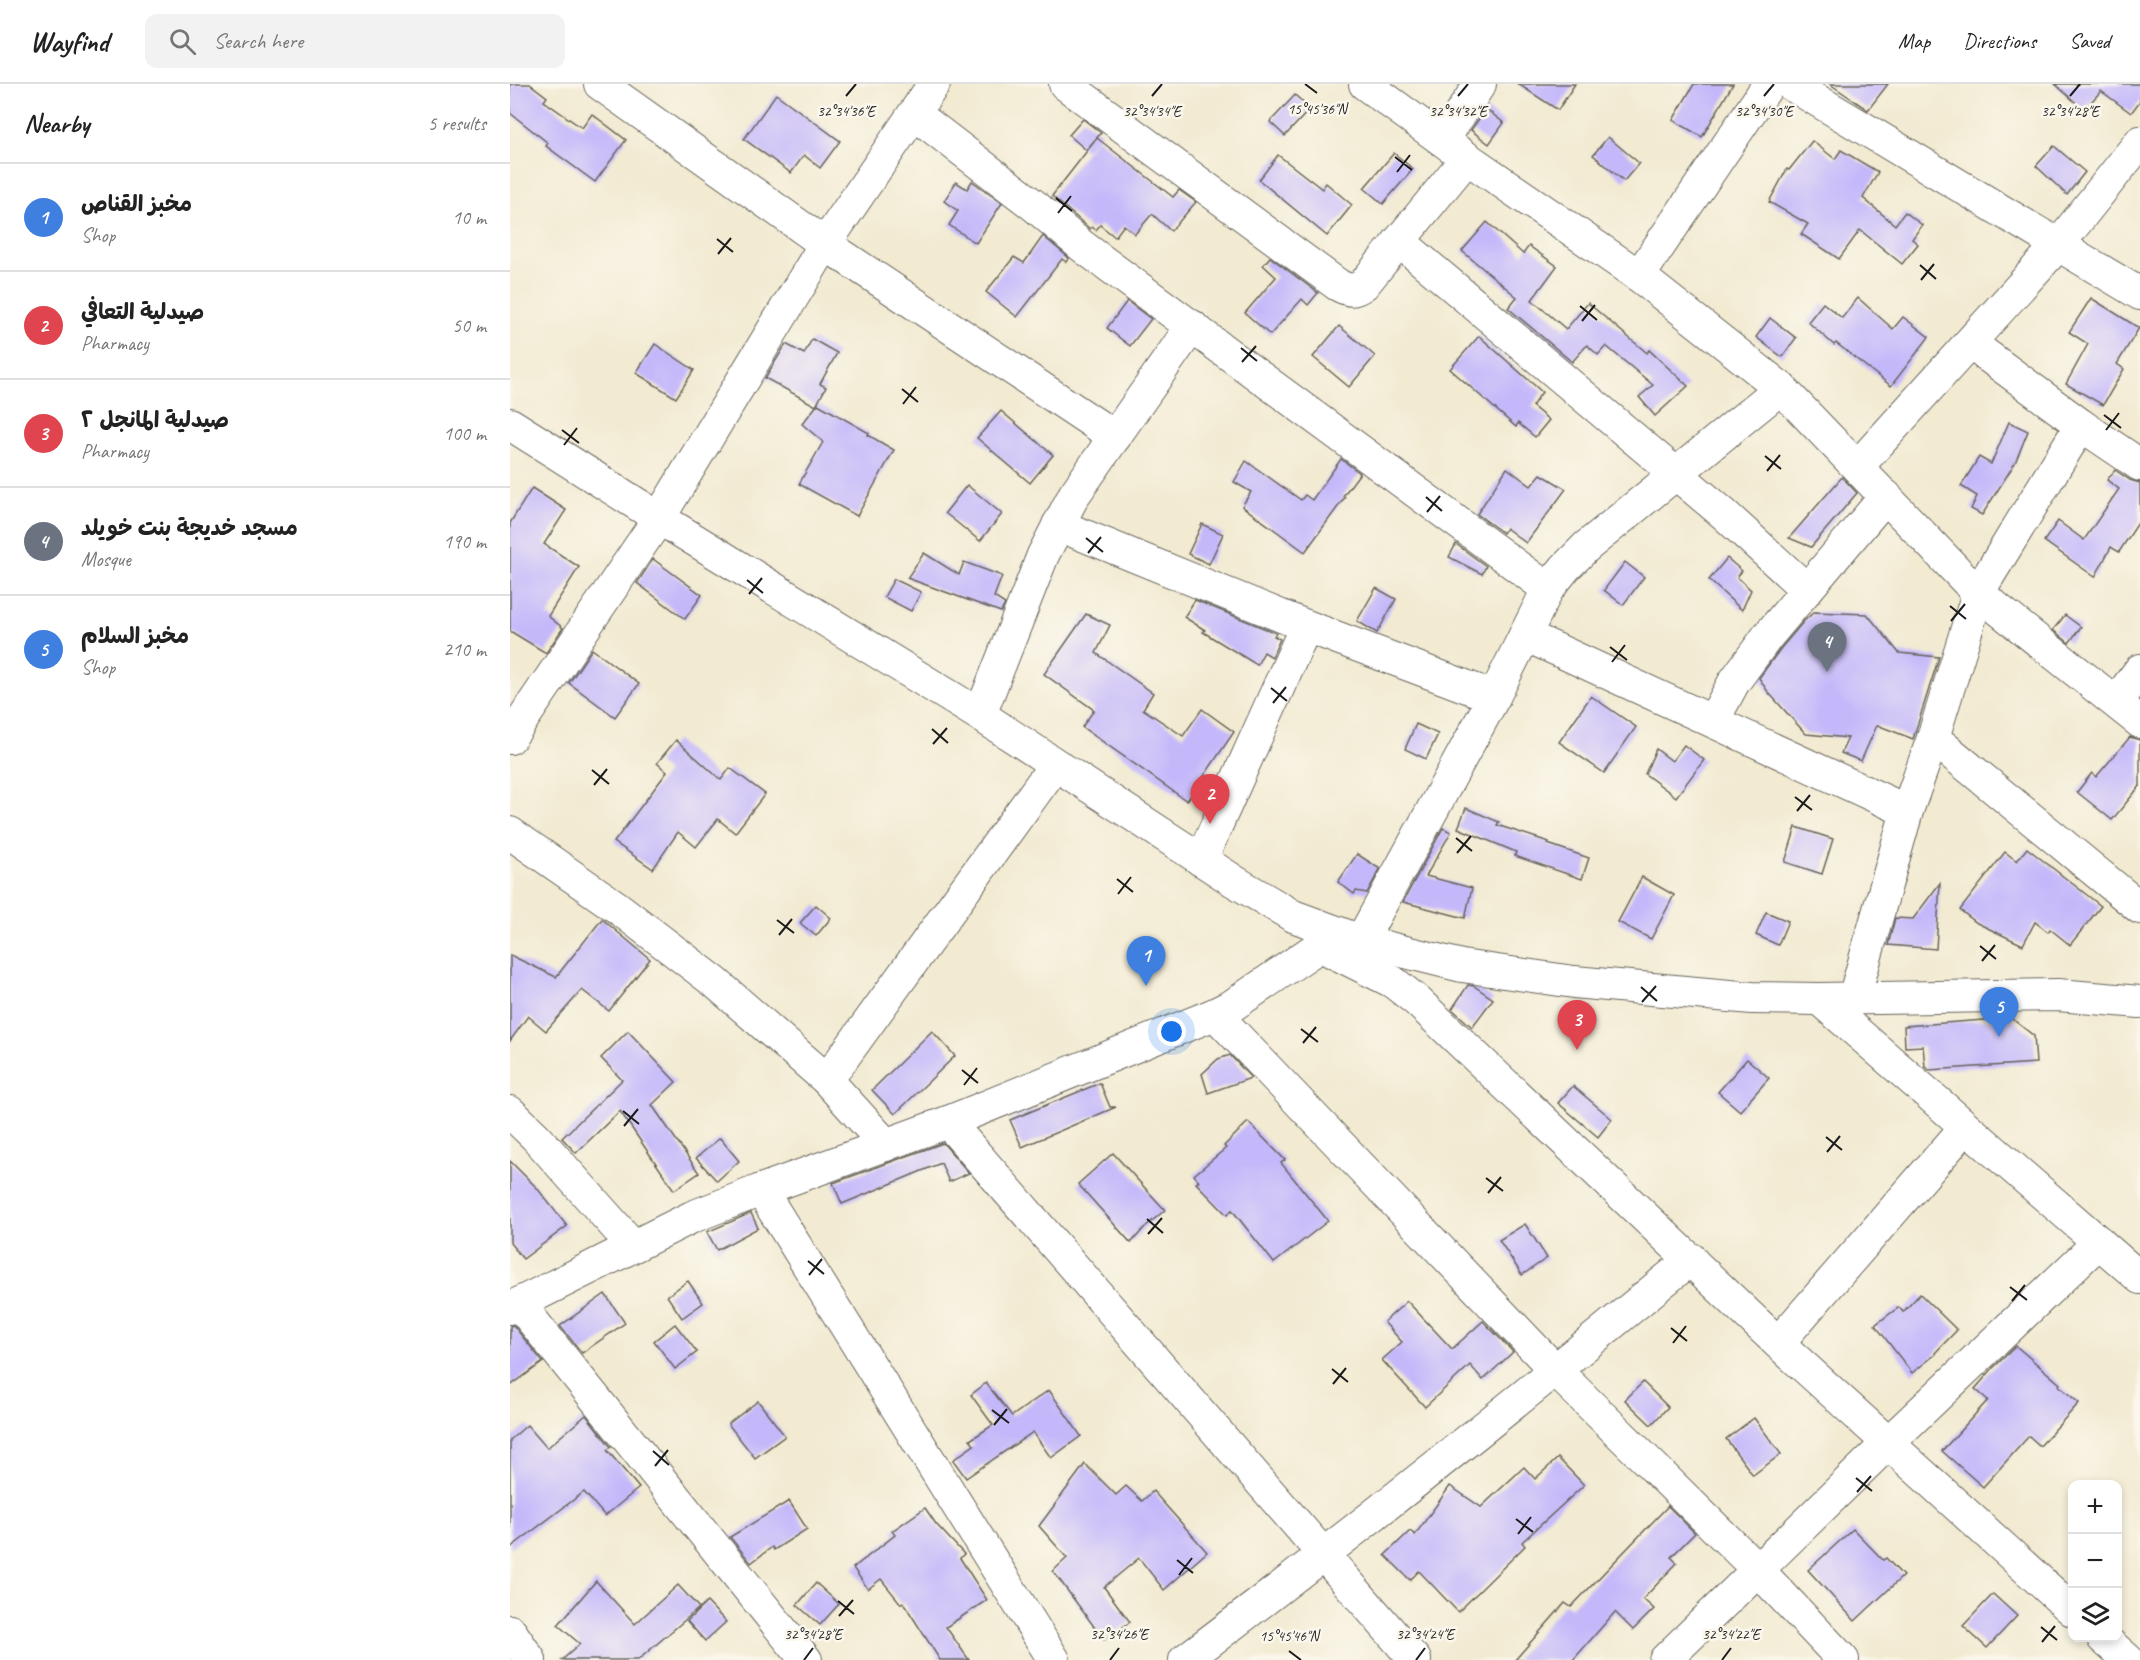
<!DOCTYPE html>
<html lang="en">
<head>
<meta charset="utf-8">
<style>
	body { margin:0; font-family:Caveat,"Playpen Sans Arabic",sans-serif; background:#f2f2f2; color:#222 }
	.controls { position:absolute; right:18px; bottom:18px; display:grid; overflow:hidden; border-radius:12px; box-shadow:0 3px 9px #0003 }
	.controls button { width:54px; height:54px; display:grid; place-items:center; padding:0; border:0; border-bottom:2px solid #e0e0e0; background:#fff; color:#222; font:30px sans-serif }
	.you { position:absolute; left:662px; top:948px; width:21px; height:21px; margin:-15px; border:4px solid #fff; border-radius:50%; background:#1a73e8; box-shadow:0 0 0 9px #1a73e833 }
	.badge { display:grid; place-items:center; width:39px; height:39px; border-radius:50%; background:#b45309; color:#fff; font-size:20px; font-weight:700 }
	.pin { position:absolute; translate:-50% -50px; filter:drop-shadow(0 2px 3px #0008) }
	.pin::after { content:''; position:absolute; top:32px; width:21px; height:18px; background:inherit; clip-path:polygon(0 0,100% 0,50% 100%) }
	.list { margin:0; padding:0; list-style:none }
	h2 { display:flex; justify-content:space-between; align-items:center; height:78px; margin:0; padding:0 24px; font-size:26px }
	h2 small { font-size:20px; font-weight:400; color:#767676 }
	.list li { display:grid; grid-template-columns:39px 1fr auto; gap:18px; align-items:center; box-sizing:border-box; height:108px; padding:0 24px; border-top:2px solid #e0e0e0 }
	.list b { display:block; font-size:22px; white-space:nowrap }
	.list p { margin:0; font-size:20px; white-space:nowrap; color:#767676 }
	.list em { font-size:20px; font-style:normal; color:#767676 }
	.icon { flex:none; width:33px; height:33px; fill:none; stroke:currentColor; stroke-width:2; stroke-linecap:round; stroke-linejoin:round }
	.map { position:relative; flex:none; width:1630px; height:1576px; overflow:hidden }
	header { display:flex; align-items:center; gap:36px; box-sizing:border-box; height:84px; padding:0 30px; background:#fff; border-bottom:2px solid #e0e0e0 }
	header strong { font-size:28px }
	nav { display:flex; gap:33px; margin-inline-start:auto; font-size:21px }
	.search { width:420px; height:54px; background:#f2f2f2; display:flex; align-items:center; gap:15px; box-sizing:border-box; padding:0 21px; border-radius:12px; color:#767676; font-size:22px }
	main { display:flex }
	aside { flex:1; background:#fff }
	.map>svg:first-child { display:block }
	.building { fill:#c4b8fa }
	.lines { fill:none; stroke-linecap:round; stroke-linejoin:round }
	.minor-casing { stroke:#67645b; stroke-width:34 }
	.minor { stroke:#fff; stroke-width:32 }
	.ticks { fill:none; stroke:#1c1c1c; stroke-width:2 }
	.ticks-label { font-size:15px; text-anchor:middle; fill:#1c1c1c; stroke:#fbf7ec; stroke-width:5; stroke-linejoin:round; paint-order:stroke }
</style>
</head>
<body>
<header>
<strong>Wayfind</strong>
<div class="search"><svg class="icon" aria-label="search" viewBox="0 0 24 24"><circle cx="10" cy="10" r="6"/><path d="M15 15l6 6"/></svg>Search here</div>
<nav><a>Map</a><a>Directions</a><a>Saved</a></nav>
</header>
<main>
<aside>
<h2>Nearby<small>5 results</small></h2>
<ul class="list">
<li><span class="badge" style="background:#3f7fe0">1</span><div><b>مخبز القناص</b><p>Shop</p></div><em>10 m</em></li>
<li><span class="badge" style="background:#e0444e">2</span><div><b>صيدلية التعافي</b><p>Pharmacy</p></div><em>50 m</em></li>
<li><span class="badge" style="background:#e0444e">3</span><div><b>صيدلية المانجل ٢</b><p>Pharmacy</p></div><em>100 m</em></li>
<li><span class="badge" style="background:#6b7280">4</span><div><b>مسجد خديجة بنت خويلد</b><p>Mosque</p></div><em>190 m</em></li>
<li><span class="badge" style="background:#3f7fe0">5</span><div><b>مخبز السلام</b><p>Shop</p></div><em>210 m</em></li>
</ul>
</aside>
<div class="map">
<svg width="1630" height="1576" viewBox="0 0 1630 1576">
	<rect width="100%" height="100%" fill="#fbf7ec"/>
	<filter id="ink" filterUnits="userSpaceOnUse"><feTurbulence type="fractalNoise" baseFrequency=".0167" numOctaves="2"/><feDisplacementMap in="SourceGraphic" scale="12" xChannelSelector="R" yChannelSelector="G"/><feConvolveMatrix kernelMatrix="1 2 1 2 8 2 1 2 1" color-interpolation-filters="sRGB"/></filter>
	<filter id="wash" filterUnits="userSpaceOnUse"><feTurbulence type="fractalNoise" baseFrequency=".008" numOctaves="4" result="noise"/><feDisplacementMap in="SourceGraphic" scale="24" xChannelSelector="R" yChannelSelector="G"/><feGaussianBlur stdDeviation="1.35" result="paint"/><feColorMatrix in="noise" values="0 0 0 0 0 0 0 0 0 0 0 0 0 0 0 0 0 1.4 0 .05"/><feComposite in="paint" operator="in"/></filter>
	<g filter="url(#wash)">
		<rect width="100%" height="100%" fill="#f2ead1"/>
		<g id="blocks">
			<!-- building -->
			<g class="building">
				<path d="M0,0H20L37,13L34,17L72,44L82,30L116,56L85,98L36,62L38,59L0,29Z"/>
				<path d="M1008,0H1065L1048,26Z"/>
				<path d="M1184,0H1223L1192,53L1163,36Z"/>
				<path d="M1320,0H1378L1358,26Z"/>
				<path d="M1545,0H1630V17L1621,29L1591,7L1574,26Z"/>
				<path d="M266,10L330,57L310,84L294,71L281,89L234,55Z"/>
				<path d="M785,11L800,25L775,52L760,38Z"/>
				<path d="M976,25L994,39L979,60L961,46Z"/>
				<path d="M573,35L591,49L576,66L559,51Z"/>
				<path d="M1098,53L1129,79L1114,97L1083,71Z"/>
				<path d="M587,54L663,113L669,106L686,118L661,147L642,130L625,150L614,141L605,153L590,141L586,146L582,143L580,145L542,112Z"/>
				<path d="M1302,57L1325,75L1331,66L1368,88L1353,114L1385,141L1395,128L1412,141L1402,155L1408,160L1392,180L1350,146L1329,175L1291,150L1298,140L1259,118L1277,85L1279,86Z"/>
				<path d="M1544,62L1575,88L1557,111L1526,82Z"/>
				<path d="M884,69L903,85L873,120L854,104Z"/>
				<path d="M768,71L812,105L816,99L842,121L817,152L749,96Z"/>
				<path d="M462,97L492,119L466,159L439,141L448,127L434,117L446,98L457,105Z"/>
				<path d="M977,138L1013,170L1019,162L1047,182L1022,216L1056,245L1078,219L1137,269L1139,266L1178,302L1145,332L1129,313L1143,301L1096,262L1088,271L1077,261L1062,278L998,224L1007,213L952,167Z"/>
				<path d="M533,152L559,174L556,178L552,175L507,233L476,208L504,173L514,179Z"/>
				<path d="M760,173L808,209L798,221L792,215L760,251L735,229L766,193L753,181Z"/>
				<path d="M1348,214L1383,245L1393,233L1419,253L1381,302L1326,259L1324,261L1298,238L1313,219L1332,234Z"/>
				<path d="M1581,214L1629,244L1607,280L1614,285L1593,321L1556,300L1578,260L1559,248Z"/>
				<path d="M617,217L641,235L620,262L597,244Z"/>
				<path d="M1260,234L1286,254L1272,273L1246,253Z"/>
				<path d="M829,242L865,272L839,303L803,273Z"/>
				<path d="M969,252L1032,308L1022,322L1039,336L1025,353L1008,339L1006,343L940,285Z"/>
				<path d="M302,255L327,269L310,300L316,303L306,322L255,294L276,260L294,270Z"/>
				<path d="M145,260L184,286L166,314L126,289Z"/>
				<path d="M308,320L359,349L358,351L384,366L347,432L289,400L313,358L292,340Z"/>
				<path d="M491,327L543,371L520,399L467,354Z"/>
				<path d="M1499,338L1518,347L1505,379L1472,431L1461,425L1467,412L1451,402L1469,373L1481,380Z"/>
				<path d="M831,375L850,389L833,412L835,413L795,468L732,422L741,408L724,398L736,377L791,416L795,411L802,416Z"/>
				<path d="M997,384L1021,402L1031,390L1056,405L1016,459L996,444L993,449L967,430Z"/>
				<path d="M1605,386L1620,396L1630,399V436L1609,468L1601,463L1585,493L1534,457L1548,437L1574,456L1609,405L1597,396Z"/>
				<path d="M1332,393L1347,409L1301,463L1279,454Z"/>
				<path d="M457,401L492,430L470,457L435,429Z"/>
				<path d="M22,404L56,426L34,460L69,483L38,532L53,544L36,569L0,547V439Z"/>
				<path d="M692,440L713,450L699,480L678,470Z"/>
				<path d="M946,460L976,482L972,490L939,473Z"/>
				<path d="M414,469L449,491L454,478L492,492L484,513L495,520L491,528L397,494Z"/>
				<path d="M1217,474L1232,487L1227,493L1241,506L1232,526L1199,496Z"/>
				<path d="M143,475L192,511L175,535L127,499Z"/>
				<path d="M1115,478L1134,493L1113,521L1094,506Z"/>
				<path d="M384,495L411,508L401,527L374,513Z"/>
				<path d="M866,504L886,515L867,549L847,537Z"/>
				<path d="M685,516L766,549L764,552L770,555L762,573L754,568L747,581L693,548L695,546L674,533Z"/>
				<path d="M1304,528L1357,530L1389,569L1429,573L1403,655L1367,641L1351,677L1331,669L1338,654L1296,650L1258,608L1249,594L1271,564L1294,537Z"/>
				<path d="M576,530L600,541L586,569L643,609L633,625L673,652L692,625L724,648L677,717L572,643L584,626L534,590Z"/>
				<path d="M1555,531L1571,543L1559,559L1543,546Z"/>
				<path d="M82,565L129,600L105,633L59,599Z"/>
				<path d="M1081,612L1126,643L1094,689L1049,658Z"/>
				<path d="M906,640L928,650L916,675L895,665Z"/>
				<path d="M1620,653L1630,656V702L1602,736L1567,708L1582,689L1586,693Z"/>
				<path d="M166,656L211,696L220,684L255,710L225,749L208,735L186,763L168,748L143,785L104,758L157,688L147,679Z"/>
				<path d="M1174,661L1194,676L1166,713L1135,690L1146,665L1162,677Z"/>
				<path d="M956,724L989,738L987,741L1039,758L1038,760L1079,774L1072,795L1005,772L1006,768L948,744Z"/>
				<path d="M1286,743L1323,755L1312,790L1275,778Z"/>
				<path d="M933,744L941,748L916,792L962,804L955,834L893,818Z"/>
				<path d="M1517,764L1591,822L1560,861L1540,845L1538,848L1525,838L1513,861L1467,839L1450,826L1495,768L1507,777Z"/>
				<path d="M847,770L870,785L857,809L846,807L844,810L828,798Z"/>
				<path d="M1132,793L1164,811L1141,855L1108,838Z"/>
				<path d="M1430,799L1426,865L1378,861L1385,834L1403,835Z"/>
				<path d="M306,821L321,834L306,852L290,839Z"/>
				<path d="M1256,828L1278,837L1268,861L1246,851Z"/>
				<path d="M92,835L140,875L99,927L72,906L36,947L18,932L0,957V871L46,893Z"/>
				<path d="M958,901L964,902L983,915L962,943L942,925Z"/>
				<path d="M1501,934L1524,952L1526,979L1419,986L1415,983L1413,962L1395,963L1394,942Z"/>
				<path d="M118,947L166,998L142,1021L189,1089L164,1106L110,1027L66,1069L52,1054L112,996L91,974Z"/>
				<path d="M422,947L445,972L385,1030L362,1006Z"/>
				<path d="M720,971L741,994L698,1009L692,990L708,975Z"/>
				<path d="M1237,975L1259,994L1230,1027L1208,1008Z"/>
				<path d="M590,999L600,1023H606L512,1063L500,1036Z"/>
				<path d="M1063,1002L1102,1035L1088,1053L1048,1019Z"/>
				<path d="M738,1038L775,1076L771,1079L818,1137L764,1179L722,1126L717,1131L686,1099L689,1097L684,1091L716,1064L714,1062Z"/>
				<path d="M210,1054L229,1077L207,1097L186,1074Z"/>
				<path d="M433,1059L459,1089L439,1098L431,1079L332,1120L323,1099Z"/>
				<path d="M603,1069L655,1126L635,1143L621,1159L568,1100Z"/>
				<path d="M0,1077L27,1104L57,1142L13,1175L0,1159Z"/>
				<path d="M241,1129L248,1144L207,1166L197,1148Z"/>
				<path d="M1015,1140L1037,1174L1012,1191L989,1156Z"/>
				<path d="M178,1197L193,1219L172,1234L157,1212Z"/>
				<path d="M95,1210L115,1239L72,1269L50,1242Z"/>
				<path d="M1410,1210L1447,1246L1425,1269L1426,1270L1402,1289L1365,1241L1389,1223L1393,1228Z"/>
				<path d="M897,1217L942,1265L973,1237L1003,1268L973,1296L960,1281L915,1323L872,1276L892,1258L874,1238Z"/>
				<path d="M165,1240L187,1268L165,1285L144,1257Z"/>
				<path d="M3,1241L33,1278L0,1302V1242Z"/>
				<path d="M1506,1262L1550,1300L1549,1302L1569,1319L1530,1362L1519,1352L1473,1403L1432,1367L1478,1316L1465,1305L1483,1284Z"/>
				<path d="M1133,1298L1158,1323L1141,1341L1115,1316Z"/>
				<path d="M476,1299L502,1332L539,1306L571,1352L541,1374L523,1348L456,1394L443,1376L464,1361L460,1356L483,1341L461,1311Z"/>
				<path d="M248,1317L275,1352L245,1374L218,1340Z"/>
				<path d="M76,1331L101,1363L97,1366L129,1404L95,1432L74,1408L0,1464V1356L17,1341L37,1364Z"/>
				<path d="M1244,1334L1271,1370L1243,1391L1216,1355Z"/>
				<path d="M1048,1374L1074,1401L1012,1458L1015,1462L948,1528L909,1487L900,1496L875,1471L900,1447L905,1451L940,1402L971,1423L1014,1383L1025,1395Z"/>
				<path d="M575,1380L606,1411L616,1402L632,1417L643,1407L697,1468L654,1506L629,1474L594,1503L620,1538L594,1556L543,1487L557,1474L529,1442Z"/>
				<path d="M279,1417L297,1445L264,1466L262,1463L241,1479L220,1453Z"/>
				<path d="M1158,1422L1185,1449L1161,1473L1167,1479L1133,1515L1144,1525L1123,1546L1105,1528L1063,1576H1005L1055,1519L1061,1523Z"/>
				<path d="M415,1424L426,1440L454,1470L450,1474L477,1516L436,1543L459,1576H430L393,1518L391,1520L371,1495L358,1505L343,1484L385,1451L382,1447Z"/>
				<path d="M1343,1445L1373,1476L1376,1474L1393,1492L1345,1537L1298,1486Z"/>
				<path d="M86,1497L125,1540L168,1501L189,1524L128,1576H52L70,1560L48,1541Z"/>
				<path d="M306,1499L329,1520L310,1541L287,1521Z"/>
				<path d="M1483,1510L1507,1532L1477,1564L1453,1542Z"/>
				<path d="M197,1518L216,1538L195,1557L177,1537Z"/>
			</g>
		</g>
	</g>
	<g filter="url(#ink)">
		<use href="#blocks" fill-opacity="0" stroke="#67645b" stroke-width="1.5"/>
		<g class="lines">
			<!-- minor casing -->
			<g class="minor-casing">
				<g id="minor">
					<path d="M90,0L315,160L605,353"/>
					<path d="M555,0L828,201C839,207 844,208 854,200L957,74"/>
					<path d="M855,0L957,74L1129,192L1271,304L1468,509L1630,638"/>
					<path d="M1280,0L1630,210"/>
					<path d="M405,30L526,123L572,162L1038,505"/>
					<path d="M933,56L970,0"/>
					<path d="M889,157L1214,430L1296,505"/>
					<path d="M1129,192L1259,0"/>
					<path d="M1460,259L1571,341L1630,381"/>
					<path d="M0,340L149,434L470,631L724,797L783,832L851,857L952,882L1064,898L1242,914L1309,915L1548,911L1630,918"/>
					<path d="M1348,382L1548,161L1630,58"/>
					<path d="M548,441L796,542L984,613"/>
					<path d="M1015,551L1397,727"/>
					<path d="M1606,618L1630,586"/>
					<path d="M470,631L533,471L564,411L682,242"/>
					<path d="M1203,637L1224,598L1257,553L1376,412"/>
					<path d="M0,654L149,434L315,160L424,0"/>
					<path d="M1423,654L1630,824"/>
					<path d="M0,749L108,824L206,899L317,996L376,1061"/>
					<path d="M691,776L796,542"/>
					<path d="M851,857L984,613L1038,505L1055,484L1076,463L1271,304"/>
					<path d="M811,862L883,898L907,917L1268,1259L1562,1526"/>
					<path d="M1344,914L1397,727L1423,654L1468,509L1571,341"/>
					<path d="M1309,915L1630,1194"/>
					<path d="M705,930L1046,1287L1248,1486L1333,1576"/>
					<path d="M317,996L545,681"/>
					<path d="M0,1028L26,1053L123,1162"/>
					<path d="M438,1038L905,1576"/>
					<path d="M251,1106L544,1576"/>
					<path d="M9,1220L296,1576"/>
					<path d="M0,1224L182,1133L251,1106L438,1038L705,930L723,921L827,850"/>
					<path d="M1268,1259L1455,1044"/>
					<path d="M0,1547L20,1576"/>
					<path d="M1593,1554L1618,1576"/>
					<path d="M675,1576C847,1447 1015,1312 1181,1175"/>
					<path d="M1155,1576L1379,1358L1589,1158"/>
				</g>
			</g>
			<!-- minor -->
			<use href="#minor" class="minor"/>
		</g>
	</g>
	<!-- ticks -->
	<path class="ticks" d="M795,0L807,9M336,12L346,0M642,12L652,0M948,12L958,0M1254,12L1264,0M1560,12L1570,0M885,73L902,86M887,88L900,71M546,114L562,127M548,129L561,112M207,155L223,168M208,170L221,154M1410,181L1426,195M1411,196L1424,180M1070,222L1087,236M1072,237L1085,221M731,264L747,277M732,278L746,262M392,305L408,318M393,320L406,303M1594,331L1611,344M52,346L69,359M1596,346L1609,329M54,361L67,344M1255,372L1271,385M1257,387L1270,371M916,413L932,427M917,428L930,412M576,454L593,468M578,469L591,453M237,496L253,509M239,510L252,494M1440,522L1456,535M1441,537L1455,520M1100,563L1117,576M1102,578L1115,561M761,604L777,617M763,619L776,603M422,645L438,659M423,660L437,644M82,686L99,700M84,701L97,685M1285,713L1302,726M1287,727L1300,711M946,754L962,767M947,769L961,752M607,795L623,808M608,810L621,793M267,836L284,849M269,851L282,835M1470,862L1486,875M1472,877L1485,861M1131,903L1147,917M1132,918L1146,902M791,945L808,958M793,959L806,943M452,986L468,999M454,1001L467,984M113,1027L129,1040M114,1042L128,1025M1316,1053L1332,1066M1317,1068L1330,1052M976,1094L993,1107M978,1109L991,1093M637,1135L653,1149M638,1150L652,1134M298,1177L314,1190M299,1191L312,1175M1500,1203L1517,1216M1502,1217L1515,1201M1161,1244L1177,1257M1163,1259L1176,1242M822,1285L838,1298M823,1300L836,1284M482,1326L499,1339M484,1341L497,1325M143,1367L159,1381M145,1382L158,1366M1346,1394L1362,1407M1347,1408L1361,1392M1006,1435L1023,1448M1008,1450L1021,1433M667,1476L683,1489M669,1491L682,1474M328,1517L344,1530M329,1532L343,1516M1531,1543L1547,1556M1532,1558L1545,1542M779,1567L791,1576M294,1576L303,1564M600,1576L609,1564M906,1576L915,1564M1212,1576L1221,1564"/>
	<g class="ticks-label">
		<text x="807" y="30">15°45'36"N</text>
		<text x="336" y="32">32°34'36"E</text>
		<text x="642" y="32">32°34'34"E</text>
		<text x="948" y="32">32°34'32"E</text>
		<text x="1254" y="32">32°34'30"E</text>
		<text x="1560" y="32">32°34'28"E</text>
		<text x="303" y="1555">32°34'28"E</text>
		<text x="609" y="1555">32°34'26"E</text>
		<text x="915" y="1555">32°34'24"E</text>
		<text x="1221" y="1555">32°34'22"E</text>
		<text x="779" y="1557">15°45'46"N</text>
	</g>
</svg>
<div class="controls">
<button>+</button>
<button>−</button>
<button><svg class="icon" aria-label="layers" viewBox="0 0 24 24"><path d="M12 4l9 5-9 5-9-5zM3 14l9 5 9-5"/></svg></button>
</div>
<div class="you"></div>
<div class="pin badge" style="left:636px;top:902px;background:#3f7fe0">1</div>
<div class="pin badge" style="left:700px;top:740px;background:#e0444e">2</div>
<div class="pin badge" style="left:1067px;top:966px;background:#e0444e">3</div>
<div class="pin badge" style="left:1317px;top:588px;background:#6b7280">4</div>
<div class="pin badge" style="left:1489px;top:953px;background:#3f7fe0">5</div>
</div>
</main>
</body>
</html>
